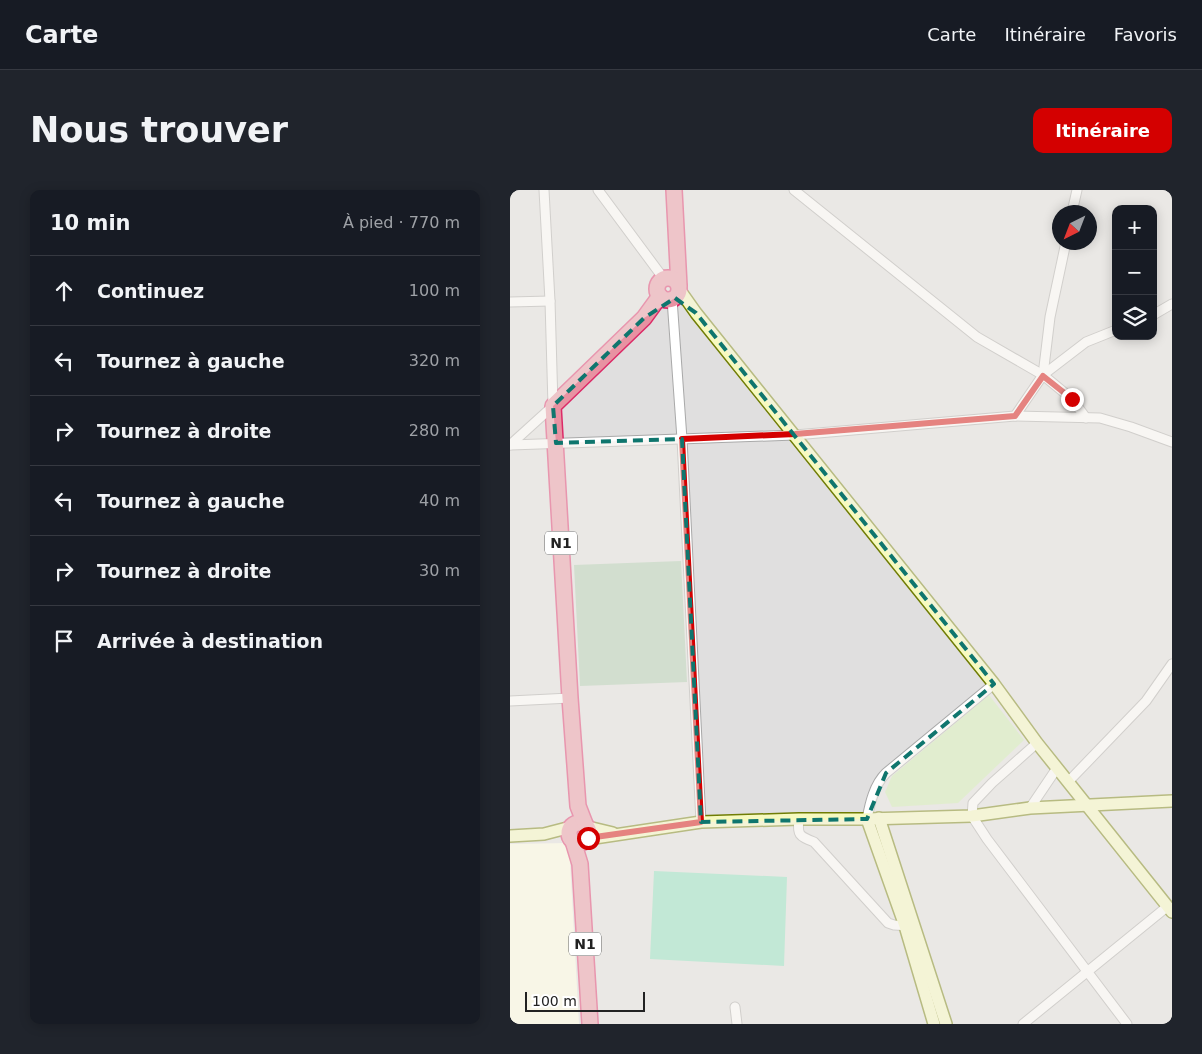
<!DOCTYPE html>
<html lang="fr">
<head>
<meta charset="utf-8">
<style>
	body { margin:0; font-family:"DejaVu Sans",sans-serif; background:#20242c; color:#f1f3f6 }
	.controls { position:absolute; right:15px; top:15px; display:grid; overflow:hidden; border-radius:10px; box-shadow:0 2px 12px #0003 }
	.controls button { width:45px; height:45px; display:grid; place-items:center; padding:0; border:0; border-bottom:1px solid #363941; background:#171b24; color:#f1f3f6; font:25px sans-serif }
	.compass { position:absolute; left:542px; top:15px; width:45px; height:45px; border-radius:50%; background:#171b24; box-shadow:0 2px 12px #0003; rotate:222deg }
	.scale { position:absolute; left:15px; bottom:12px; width:120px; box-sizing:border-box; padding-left:5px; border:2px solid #222; border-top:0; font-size:14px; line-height:18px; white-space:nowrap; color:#222; -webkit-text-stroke:4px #fff; paint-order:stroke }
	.stop { position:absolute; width:15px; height:15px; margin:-11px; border:4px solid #d40000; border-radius:50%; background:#fff }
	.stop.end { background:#d40000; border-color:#fff; box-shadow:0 1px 5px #0008 }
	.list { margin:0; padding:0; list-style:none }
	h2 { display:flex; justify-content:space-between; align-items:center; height:65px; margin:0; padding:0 20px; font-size:21px }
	h2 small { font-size:16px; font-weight:400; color:#9ea1a6 }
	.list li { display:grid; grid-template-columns:32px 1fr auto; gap:15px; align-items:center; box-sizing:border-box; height:70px; padding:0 20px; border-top:1px solid #363941 }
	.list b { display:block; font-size:19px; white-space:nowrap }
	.list em { font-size:16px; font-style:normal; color:#9ea1a6 }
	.icon { flex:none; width:28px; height:28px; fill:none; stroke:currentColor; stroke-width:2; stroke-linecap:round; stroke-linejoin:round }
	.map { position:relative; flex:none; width:662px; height:834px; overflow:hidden; border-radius:10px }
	header { display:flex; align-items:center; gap:30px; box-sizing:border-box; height:70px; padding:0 25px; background:#171b24; border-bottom:1px solid #363941 }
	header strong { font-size:24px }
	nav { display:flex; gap:28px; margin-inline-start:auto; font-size:18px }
	.intro { display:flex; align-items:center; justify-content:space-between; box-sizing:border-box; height:120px; padding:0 30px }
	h1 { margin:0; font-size:35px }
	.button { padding:12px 22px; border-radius:10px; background:#d40000; color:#fff; font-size:18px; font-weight:700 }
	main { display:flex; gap:30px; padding:0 30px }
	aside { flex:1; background:#171b24; border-radius:10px; box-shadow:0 2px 12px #0003 }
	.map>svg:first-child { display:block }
	.residential { fill:#e0dfdf; fill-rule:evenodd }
	.education { fill:#ffffe5 }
	.grass { fill:#cdebb0 }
	.cemetery { fill:#aacbaf }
	.pitch { fill:#88e0be }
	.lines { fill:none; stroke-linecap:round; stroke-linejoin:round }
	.street-casing { stroke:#a9a9a9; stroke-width:11 }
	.secondary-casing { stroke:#707d05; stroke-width:14 }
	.highway-casing { stroke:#dc2a67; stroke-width:18 }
	.street { stroke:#fff; stroke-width:9 }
	.secondary { stroke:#f7fabf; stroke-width:11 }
	.highway { stroke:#e892a2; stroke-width:15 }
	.route { stroke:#d40000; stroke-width:6 }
	.marked { fill:none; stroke:#0f766e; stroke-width:4; stroke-dasharray:10 6; stroke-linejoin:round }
	.labels { text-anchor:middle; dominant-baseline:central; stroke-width:4; stroke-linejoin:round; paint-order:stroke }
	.shield { fill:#fff; stroke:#646464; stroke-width:1 }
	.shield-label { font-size:14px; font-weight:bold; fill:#222 }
</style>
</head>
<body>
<header>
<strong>Carte</strong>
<nav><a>Carte</a><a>Itinéraire</a><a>Favoris</a></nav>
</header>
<div class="intro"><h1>Nous trouver</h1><a class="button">Itinéraire</a></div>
<main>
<aside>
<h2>10 min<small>À pied · 770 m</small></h2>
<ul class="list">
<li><svg class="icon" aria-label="ahead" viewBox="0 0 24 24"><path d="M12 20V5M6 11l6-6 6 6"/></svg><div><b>Continuez</b></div><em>100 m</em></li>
<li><svg class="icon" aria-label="left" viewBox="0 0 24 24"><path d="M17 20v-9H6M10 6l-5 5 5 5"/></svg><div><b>Tournez à gauche</b></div><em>320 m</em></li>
<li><svg class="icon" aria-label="right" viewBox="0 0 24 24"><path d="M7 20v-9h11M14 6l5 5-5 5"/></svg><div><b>Tournez à droite</b></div><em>280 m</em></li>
<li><svg class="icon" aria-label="left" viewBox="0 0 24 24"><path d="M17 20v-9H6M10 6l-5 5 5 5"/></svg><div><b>Tournez à gauche</b></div><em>40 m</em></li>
<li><svg class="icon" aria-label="right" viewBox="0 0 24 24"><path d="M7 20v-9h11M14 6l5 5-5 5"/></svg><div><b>Tournez à droite</b></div><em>30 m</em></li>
<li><svg class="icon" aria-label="arrive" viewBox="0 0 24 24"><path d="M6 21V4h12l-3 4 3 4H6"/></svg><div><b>Arrivée à destination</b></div></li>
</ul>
</aside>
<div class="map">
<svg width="662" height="834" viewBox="0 0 662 834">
	<rect width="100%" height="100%" fill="#f2efe9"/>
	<!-- residential -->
	<path class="residential" d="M0,0H662V834H0ZM606,19H643V146H606ZM550,22H580V52H550Z"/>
	<!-- education -->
	<path class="education" d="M59,653L69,834H0V654Z"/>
	<!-- grass -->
	<path class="grass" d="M479,505L514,550L448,613L382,617L375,602L382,586Z"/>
	<!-- cemetery -->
	<path class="cemetery" d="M171,371L177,492L70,496L64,375Z"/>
	<!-- pitch -->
	<path class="pitch" d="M144,681L277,687L274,776L140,769Z"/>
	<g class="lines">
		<!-- street casing -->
		<g class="street-casing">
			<g id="street">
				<path d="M88,0L154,89"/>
				<path d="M284,0L467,147L533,185L562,209L576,228"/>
				<path d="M562,22L567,0"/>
				<path d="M162,109L172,249L191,632"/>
				<path d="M0,112L40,111"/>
				<path d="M643,125L662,114"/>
				<path d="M533,185L540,127L556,52"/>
				<path d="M505,226L533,185L576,152L606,140"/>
				<path d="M0,255L43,216L40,111L34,0"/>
				<path d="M1,255L285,245L505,226L590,228L621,237L662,252"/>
				<path d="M0,511L60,508"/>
				<path d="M527,553L482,593L463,613L462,626L477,649L617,834"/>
				<path d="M558,592L636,511L662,474"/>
				<path d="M520,618L547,578"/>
				<path d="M289,629C287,645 289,646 304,652L378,733L384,735L400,736"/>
				<path d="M357,629C360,613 364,595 376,583L484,494"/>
				<path d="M225,817L227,834"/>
				<path d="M513,834L658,716"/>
			</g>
		</g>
		<!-- secondary casing -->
		<g class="secondary-casing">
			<g id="secondary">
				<path d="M169,99L186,123L484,494L527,553L662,722"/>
				<path d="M369,628L436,834"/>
				<path d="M357,629L395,736L424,834"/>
				<path d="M78,637L103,643"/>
				<path d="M0,646L34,644L61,637"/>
				<path d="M78,649L191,632L289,629H357L462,626L520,618L662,611"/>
			</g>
		</g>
		<!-- highway casing -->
		<g class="highway-casing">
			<g id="highway">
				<path d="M164,0L169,96"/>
				<circle cx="158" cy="99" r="11"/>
				<circle cx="69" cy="643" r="10"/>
				<path d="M75,634L68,616L60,508L43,216L134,128L150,106"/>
				<path d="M63,651L70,674L80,834"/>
			</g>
		</g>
		<!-- street -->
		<use href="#street" class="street"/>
		<!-- secondary -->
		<use href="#secondary" class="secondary"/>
		<!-- highway -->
		<use href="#highway" class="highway"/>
	</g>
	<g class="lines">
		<!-- route -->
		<path class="route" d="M78,648L191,632L172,249L285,244L505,226L533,186L562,209"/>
	</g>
	<!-- marked area -->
	<path d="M0 0H662V834H0ZM165,108L186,123L484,494L376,583L357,629L191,632L172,249L46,253L43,216L134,128Z" fill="#f2efe9" fill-opacity=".55" fill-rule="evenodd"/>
	<path class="marked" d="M165,108L186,123L484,494L376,583L357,629L191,632L172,249L46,253L43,216L134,128Z"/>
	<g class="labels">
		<!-- shield labels -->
		<g class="shield">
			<rect x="35" y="341.5" width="32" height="23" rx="4"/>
			<rect x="59" y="742.5" width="32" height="23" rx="4"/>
		</g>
		<g class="shield-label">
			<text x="51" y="353">N1</text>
			<text x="75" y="754">N1</text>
		</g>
	</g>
</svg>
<div class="controls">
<button>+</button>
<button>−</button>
<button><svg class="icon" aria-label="layers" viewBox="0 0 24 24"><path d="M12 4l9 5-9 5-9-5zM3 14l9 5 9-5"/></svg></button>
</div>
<svg class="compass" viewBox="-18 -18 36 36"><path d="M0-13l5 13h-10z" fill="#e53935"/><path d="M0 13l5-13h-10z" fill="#9ea1a6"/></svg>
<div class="scale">100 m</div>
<div class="stop" style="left:78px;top:648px"></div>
<div class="stop end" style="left:562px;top:209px"></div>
</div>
</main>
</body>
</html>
